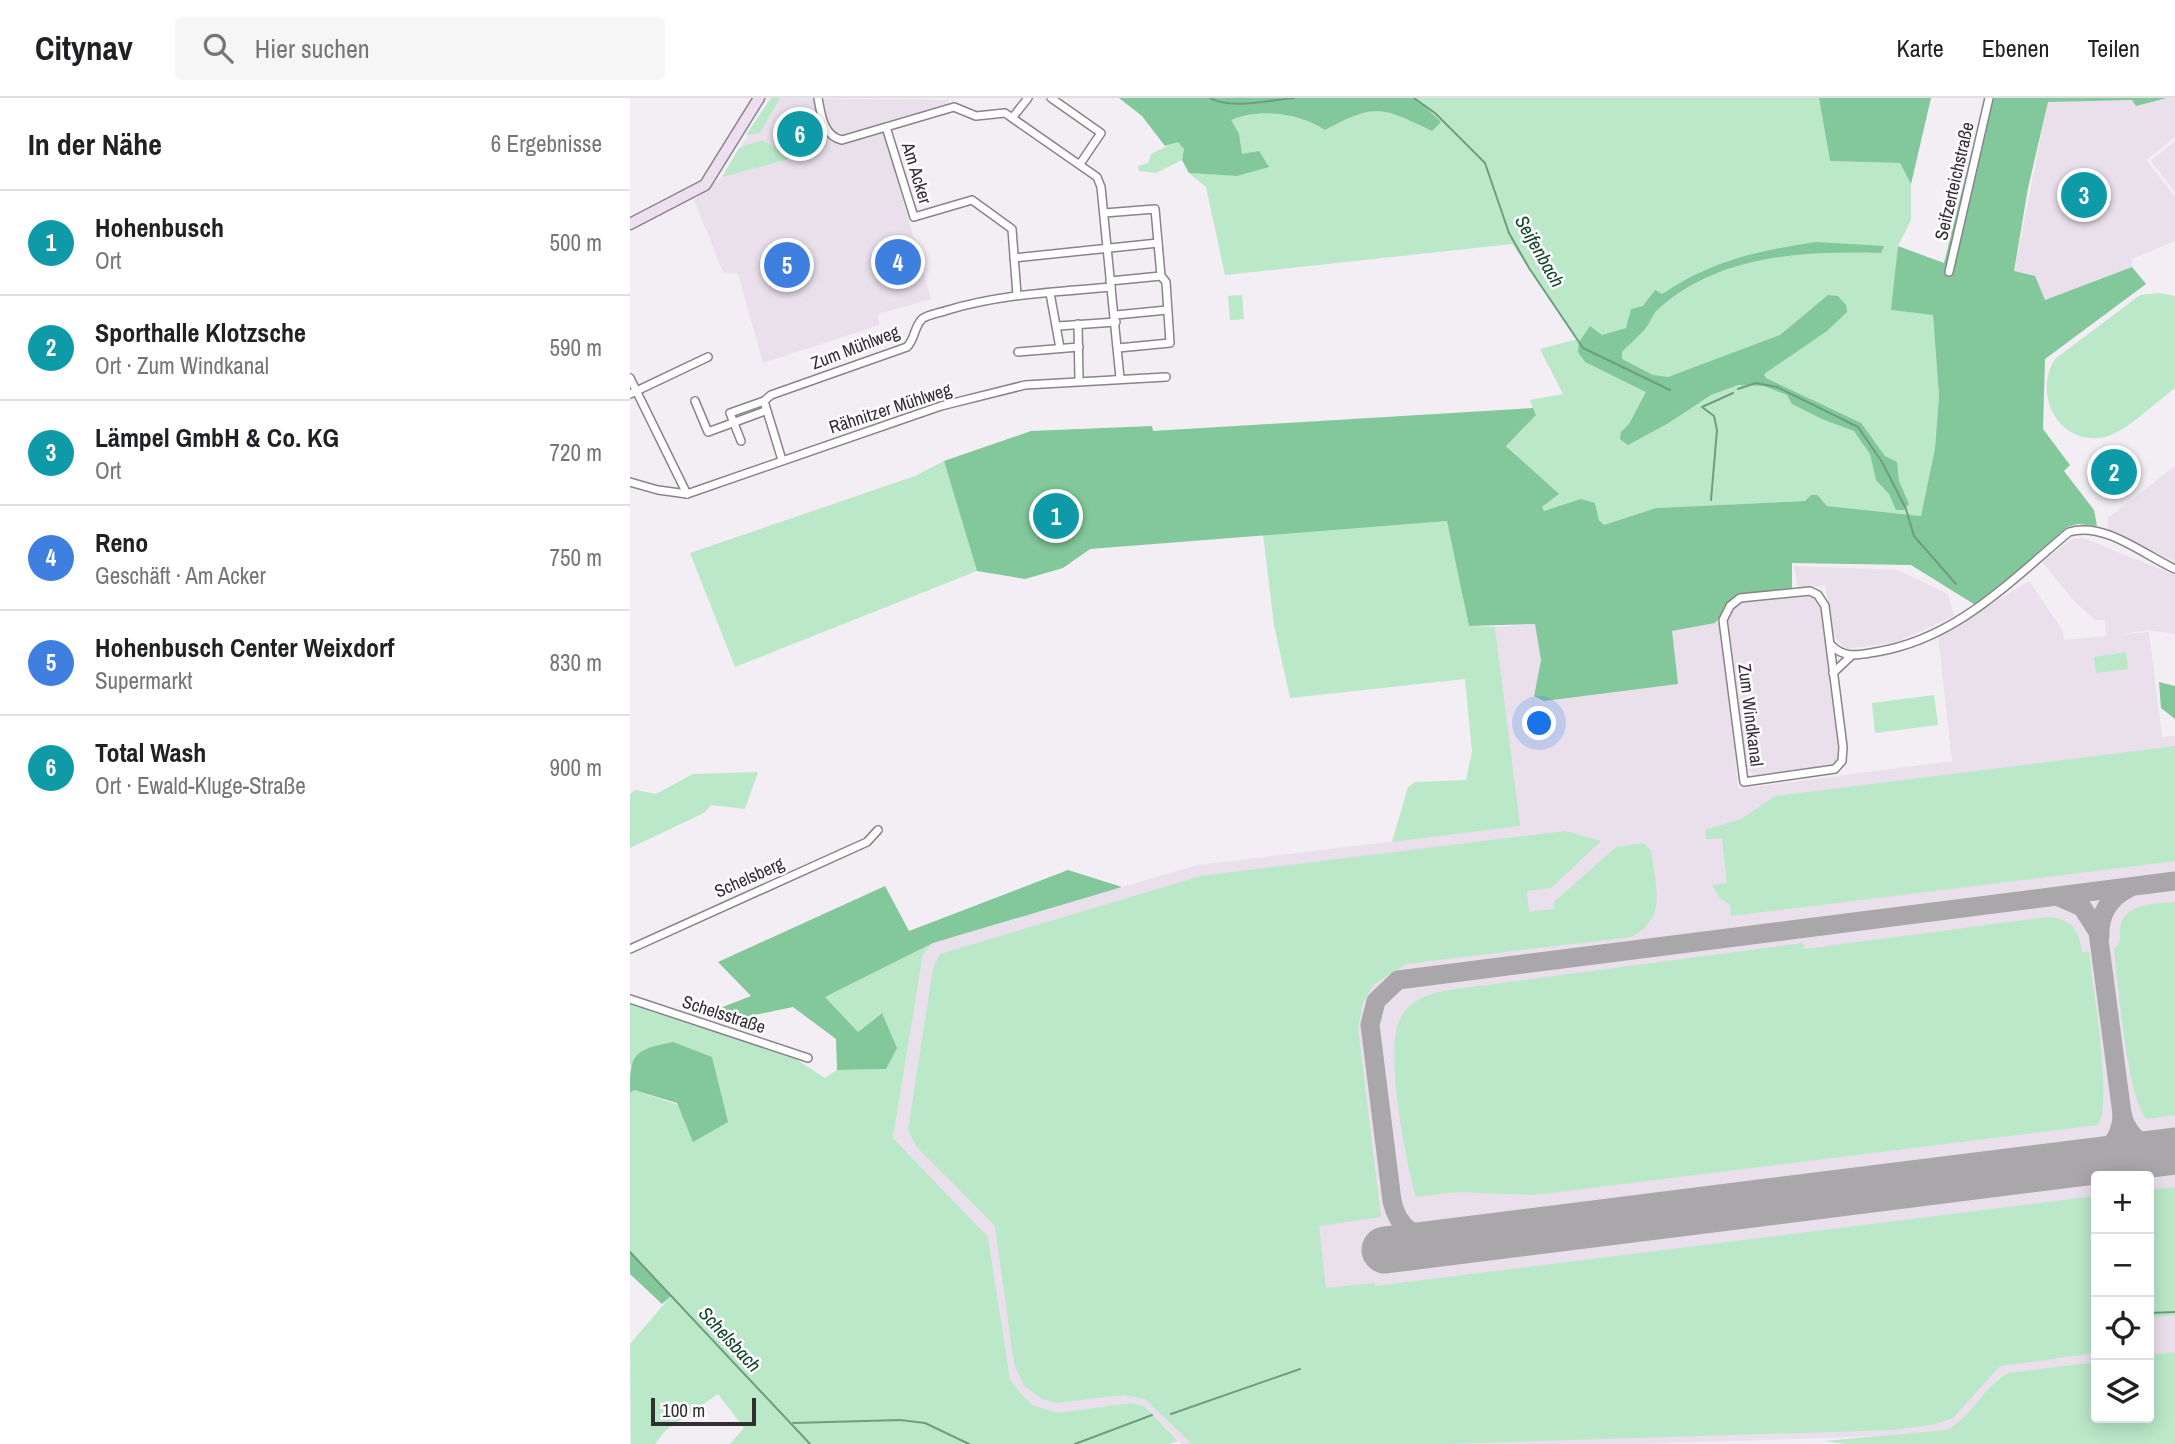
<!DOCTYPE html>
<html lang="de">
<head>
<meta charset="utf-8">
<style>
	body { margin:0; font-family:"Archivo Narrow",sans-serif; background:#f6f6f6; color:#202124 }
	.controls { position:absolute; right:21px; bottom:21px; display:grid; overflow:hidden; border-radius:7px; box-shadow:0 4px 18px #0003 }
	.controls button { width:63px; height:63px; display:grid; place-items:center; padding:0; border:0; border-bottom:2px solid #e0e0e0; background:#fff; color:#202124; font:35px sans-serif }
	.scale { position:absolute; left:21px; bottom:18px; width:105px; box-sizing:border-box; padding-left:7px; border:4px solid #312f31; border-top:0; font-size:19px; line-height:24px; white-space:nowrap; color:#312f31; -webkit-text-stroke:5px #fffcff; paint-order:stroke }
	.you { position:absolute; left:910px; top:626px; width:24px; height:24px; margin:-18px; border:5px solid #fff; border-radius:50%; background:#1a73e8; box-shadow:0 0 0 10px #1a73e833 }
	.badge { display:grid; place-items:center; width:46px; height:46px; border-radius:50%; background:#318253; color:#fff; font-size:23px; font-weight:700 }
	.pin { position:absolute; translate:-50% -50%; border:4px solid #fff; box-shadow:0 2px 7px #0006 }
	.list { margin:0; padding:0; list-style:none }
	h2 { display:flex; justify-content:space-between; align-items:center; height:91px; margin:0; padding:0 28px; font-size:30px }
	h2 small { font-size:23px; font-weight:400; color:#757577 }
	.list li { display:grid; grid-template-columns:46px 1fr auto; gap:21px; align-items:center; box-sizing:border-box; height:105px; padding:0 28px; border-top:2px solid #e0e0e0 }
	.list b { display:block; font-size:26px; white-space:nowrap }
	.list p { margin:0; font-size:23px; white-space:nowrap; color:#757577 }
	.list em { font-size:23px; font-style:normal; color:#757577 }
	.icon { flex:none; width:38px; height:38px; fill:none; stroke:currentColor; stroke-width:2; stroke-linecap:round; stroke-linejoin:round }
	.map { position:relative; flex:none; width:1545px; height:1346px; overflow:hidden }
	header { display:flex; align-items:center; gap:42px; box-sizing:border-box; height:98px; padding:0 35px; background:#fff; border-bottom:2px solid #e0e0e0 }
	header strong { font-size:33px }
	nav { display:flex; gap:38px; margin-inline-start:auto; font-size:24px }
	.search { width:490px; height:63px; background:#f6f6f6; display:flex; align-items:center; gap:18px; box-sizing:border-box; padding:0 24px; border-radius:7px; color:#757577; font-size:26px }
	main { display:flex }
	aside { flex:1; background:#fff }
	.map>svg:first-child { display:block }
	.built { fill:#e9e0eb }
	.green { fill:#bbe8c9 }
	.forest { fill:#82c89a; fill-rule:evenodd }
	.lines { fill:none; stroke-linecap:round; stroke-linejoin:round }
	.stream { stroke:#6e9e7f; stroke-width:2 }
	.taxiway { stroke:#aaa7ab; stroke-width:19 }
	.runway { stroke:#aaa7ab; stroke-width:47 }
	.minor-casing { stroke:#888488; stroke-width:10 }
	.secondary-casing { stroke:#888488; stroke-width:13 }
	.minor { stroke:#fff; stroke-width:7 }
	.secondary { stroke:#eddfef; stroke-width:10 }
	.labels { text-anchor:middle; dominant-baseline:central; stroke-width:5; stroke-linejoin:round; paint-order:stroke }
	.street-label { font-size:18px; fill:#312f31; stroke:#fffcff }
	.water-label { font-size:19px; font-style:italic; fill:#114729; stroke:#fffcff }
</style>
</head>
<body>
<header>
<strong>Citynav</strong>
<div class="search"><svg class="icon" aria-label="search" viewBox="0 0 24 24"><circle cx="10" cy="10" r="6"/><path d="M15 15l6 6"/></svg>Hier suchen</div>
<nav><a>Karte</a><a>Ebenen</a><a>Teilen</a></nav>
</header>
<main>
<aside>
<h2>In der Nähe<small>6 Ergebnisse</small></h2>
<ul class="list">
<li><span class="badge" style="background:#0f9aa8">1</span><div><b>Hohenbusch</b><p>Ort</p></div><em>500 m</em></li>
<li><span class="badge" style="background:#0f9aa8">2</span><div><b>Sporthalle Klotzsche</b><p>Ort · Zum Windkanal</p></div><em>590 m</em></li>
<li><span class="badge" style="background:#0f9aa8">3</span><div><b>Lämpel GmbH &amp; Co. KG</b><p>Ort</p></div><em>720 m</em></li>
<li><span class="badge" style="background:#3f7fe0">4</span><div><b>Reno</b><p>Geschäft · Am Acker</p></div><em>750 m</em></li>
<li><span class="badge" style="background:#3f7fe0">5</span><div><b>Hohenbusch Center Weixdorf</b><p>Supermarkt</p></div><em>830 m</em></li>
<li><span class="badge" style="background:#0f9aa8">6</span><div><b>Total Wash</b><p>Ort · Ewald-Kluge-Straße</p></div><em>900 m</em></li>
</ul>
</aside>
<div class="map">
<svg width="1545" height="1346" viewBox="0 0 1545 1346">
	<rect width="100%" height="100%" fill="#f2eef3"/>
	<!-- built -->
	<g class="built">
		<path d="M141,0L319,2L318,5L251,25L301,201L248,216L249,227L133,265L108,176L93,174L64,102L92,79Z"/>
		<path d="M1537,0H1545V39L1516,62L1545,99V143L1502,161V169L1415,202L1384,174L1418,3L1503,2L1506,8Z"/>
		<path d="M1545,43V94L1521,63Z"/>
		<path d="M1545,368V464L1478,431V420Z"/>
		<path d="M1453,440L1545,477V536L1518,532L1487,537L1519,534L1532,639L1545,638V1254L1519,1257V1078H1466V1264L1378,1275L1367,1281L1333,1324L1317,1332L1290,1337L1006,1346H552L514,1308L500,1305L428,1315L404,1308L391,1296L380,1281L358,1139L263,1040L293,856L303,845L567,767L889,728L865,529L905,526L911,562L904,597L914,603L1042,533L1084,525L1089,521L1099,584L1108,691L1322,663L1308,538L1399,483L1433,533L1434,542L1476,538L1475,522H1465L1446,505L1412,464L1442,441Z"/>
		<path d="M1164,468L1268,472L1318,496L1324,518L1267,544L1217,551L1205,540L1195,487L1168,491Z"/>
		<path d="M1172,497L1184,499L1193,510L1209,660L1200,669L1124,677L1116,670L1098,523L1104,509L1113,503Z"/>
	</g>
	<!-- green -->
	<g class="green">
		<path d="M141,0H150L130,35L116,37Z"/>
		<path d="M786,0H1189L1200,63L1270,65L1281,86V122L1268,148L1262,212L1303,217L1309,298L1305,350L1291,418L1197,408L1189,397L1176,403L1026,410L974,427L969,422L965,405L914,413L912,409L928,396L876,347L906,317L900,302L933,296L910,251L948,241L882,146L595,177L576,89L559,75L607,78C612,56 612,42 600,22C630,11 669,15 696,31C747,4 752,10 802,33L810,24Z"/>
		<path d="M132,42L163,60L92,79L109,50Z"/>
		<path d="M548,43L554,51L552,62L526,75L509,73L508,68L518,65L521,56Z"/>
		<path d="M1530,195L1545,198V290C1527,303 1496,334 1475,339C1430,349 1402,297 1425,261L1510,197Z"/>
		<path d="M612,197L614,221L600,222L598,198Z"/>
		<path d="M314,363L347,473L105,569L60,455L285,378Z"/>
		<path d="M428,406H438L440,418L420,430L409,428L405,421L415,411Z"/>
		<path d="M818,423L839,528L865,529L890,728L762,744L778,689L785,684L836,682L842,654L835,581L660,600L644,527L633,436Z"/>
		<path d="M1496,554L1498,571L1466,575L1464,559Z"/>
		<path d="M1304,597L1308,627L1245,635L1242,605Z"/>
		<path d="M1545,648V763L1101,818L1100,807L1090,800L1082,787L1097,785L1092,740L1076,741L1075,732L1111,721L1145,698Z"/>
		<path d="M128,674L115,711L81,707L74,715L0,750V696L6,692L26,696L63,676Z"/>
		<path d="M935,733L971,743L921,790L897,793L899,814L924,811V804L986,749L1013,745L1021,752C1025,787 1039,820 1001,839L776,866L743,887L733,905L728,930L751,1119L689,1128L696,1190L744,1185L745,1188L1466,1098V1255L1370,1268L1323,1320L1306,1326L1264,1332L816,1346H562L515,1301L494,1297L426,1305L412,1301L394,1288L384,1266L365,1128L286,1048L278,1032L303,870L310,856L571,778Z"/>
		<path d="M1545,804V1017L1517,1021C1497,1002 1488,883 1484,851C1492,844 1489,841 1490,831C1493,805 1525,806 1545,804Z"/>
		<path d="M1417,819C1441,820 1449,832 1452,854H1459C1462,882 1483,1008 1468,1027L903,1097L827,1094L786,1099C776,1064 752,947 772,917C783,900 800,896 819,892L1173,845L1175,851Z"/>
		<path d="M303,845L293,856L263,1040L358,1139L380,1281L391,1296L404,1308L428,1315L500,1305L514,1308L548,1343L539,1346H100L114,1330L88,1296L36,1332L25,1346H1L0,1246L41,1198L0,1154V995L4,992L98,1024L0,967V904L161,958L195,980L207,972L256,971L251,915L228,934L195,899Z"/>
		<path d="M1545,1089V1221L1544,1217L1519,1220V1092Z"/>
		<path d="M1545,1254V1346H1216L1194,1343L1317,1332C1343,1318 1353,1289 1378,1275L1466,1264V1320H1519V1257Z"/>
	</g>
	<!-- forest -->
	<g class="forest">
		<path d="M489,0H786L811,24L802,33C752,10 747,4 695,32C670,15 629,10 601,22L609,36L612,56L629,53L639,69L607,78L559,75L552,62L554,51L548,44L535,48L512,18Z"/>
		<path d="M1189,0H1301L1281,86L1270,65L1200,63Z"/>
		<path d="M1355,0H1537L1506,8L1502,2L1418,4L1398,90L1384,173L1405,178L1415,202L1502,169L1516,186L1415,261L1413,331L1440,367L1434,373L1464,412L1467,428L1448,426L1437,429L1347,508L1281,467L1162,465V490L1109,497L1085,525L1042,533L1048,586L914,603L904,598L911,562L905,526L839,528L817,423L460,451L433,470L395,481L347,473L314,363L401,333L522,328L523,333L903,310L906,317L876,348L929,396L912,409L914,413L951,401L965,405L969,422L974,427L1026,410L1175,403L1181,397H1188L1197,408L1291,418L1305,350L1309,298L1303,217L1261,212L1268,148L1314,165ZM428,406H438L440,419L421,430L409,428L405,422L415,411Z"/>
		<path d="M1186,144L1254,148L1251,155C1174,153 1087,156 1026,213C1023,217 1021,222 1018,227C1011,237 1000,245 992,254V261L1023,277L1038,279L1150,237L1198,197L1208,198L1216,207L1217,214L1197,233L1134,276L1136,280L1231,325L1255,358L1267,364L1269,383L1279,406L1274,412H1266L1259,396L1246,382L1240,356L1224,333L1192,321L1162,306L1157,297L1134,288L1108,287L1081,297L1037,326L998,347L990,341L991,334L999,326L1016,294L955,264L948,254L949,244L960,228L972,237L996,230L1001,211L1013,208L1025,192L1032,196C1083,162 1127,153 1186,144Z"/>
		<path d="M1529,584L1545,588V621L1531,610Z"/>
		<path d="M438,772L492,789L303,845L195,899L228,934L252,915L267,950L256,971L207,972L206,941L163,909L115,919L94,918L90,910L121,898L88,864L255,788L279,833Z"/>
		<path d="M43,944L82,959L98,1024L63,1044L47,1005L4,992L0,995C0,956 3,952 43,944Z"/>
		<path d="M0,1154L41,1198L32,1206L0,1176Z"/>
	</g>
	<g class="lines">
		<!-- stream -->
		<g class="stream">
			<path d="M580,0C601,12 640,2 664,0"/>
			<path d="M784,0L805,15L855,65L879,135L899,170L953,250L1040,292"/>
			<path d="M1108,291L1126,285L1147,289L1228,329L1252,364L1276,411L1284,438L1326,486"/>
			<path d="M1081,402L1087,332L1084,318L1072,309L1103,295"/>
			<path d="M0,1154L180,1346"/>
			<path d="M1519,1215L1545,1214"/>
			<path d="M541,1316L670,1271"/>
			<path d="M163,1325L270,1322L295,1325L339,1346"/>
			<path d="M445,1346L522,1317"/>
		</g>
		<!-- taxiway -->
		<g class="taxiway">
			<path d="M1429,799L1452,809L1468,834L1492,1016C1492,1040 1476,1059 1453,1065"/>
			<path d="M1470,838C1469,816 1479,800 1499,790"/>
			<path d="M1492,1016C1498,1040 1518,1054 1542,1054"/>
			<path d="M814,1144C787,1142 768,1131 762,1103L740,927L746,903L768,882L1545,783"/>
		</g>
		<!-- runway -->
		<path class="runway" d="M755,1152L1545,1053"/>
		<!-- minor casing -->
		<g class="minor-casing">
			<g id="minor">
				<path d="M188,0C191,16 193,38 212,42L324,9L346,18L375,15L467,79L471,89L490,280"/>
				<path d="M421,0L471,35L450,66"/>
				<path d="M383,19L398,0"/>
				<path d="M256,29L284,119L342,102L382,131L387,197"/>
				<path d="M474,115L525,111L531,178L536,184L540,245L488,250"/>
				<path d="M384,160L528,145"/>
				<path d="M1319,174L1359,0"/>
				<path d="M480,183L531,178"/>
				<path d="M420,195L430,250"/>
				<path d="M486,217L537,212"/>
				<path d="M448,226L449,282"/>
				<path d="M428,228L486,224"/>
				<path d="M388,254L449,249"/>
				<path d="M0,280L57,396"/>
				<path d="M0,296L78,259"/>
				<path d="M65,303L78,334L135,313"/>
				<path d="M111,343L100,315L134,303"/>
				<path d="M152,362L134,303L141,297L277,249C285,241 284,229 292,221C299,216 310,215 318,212C371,196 426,194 481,189"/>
				<path d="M0,384L28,392L57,396L311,308L395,287L536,279"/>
				<path d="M1180,493L1188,497L1195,508L1213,649L1212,663L1205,671L1114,684L1093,522L1100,508L1110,500Z"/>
				<path d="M1201,547C1215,561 1228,557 1246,554C1326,541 1379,484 1439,434C1474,423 1514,457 1545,471"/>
				<path d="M1203,575L1221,558"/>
				<path d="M0,851L237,744L248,732"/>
				<path d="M0,901L178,960"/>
			</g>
		</g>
		<!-- secondary casing -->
		<g class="secondary-casing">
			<path id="secondary" d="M0,126L75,87L129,0"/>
		</g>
		<!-- minor -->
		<use href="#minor" class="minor"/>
		<!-- secondary -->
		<use href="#secondary" class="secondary"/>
	</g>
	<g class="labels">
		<!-- street labels -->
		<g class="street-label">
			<text transform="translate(287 75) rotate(73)">Am Acker</text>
			<text transform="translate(1324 83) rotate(-77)">Seifzerteichstraße</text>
			<text transform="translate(225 249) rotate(-21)">Zum Mühlweg</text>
			<text transform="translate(260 310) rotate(-18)">Rähnitzer Mühlweg</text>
			<text transform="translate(1121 617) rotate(83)">Zum Windkanal</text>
			<text transform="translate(119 779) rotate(-24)">Schelsberg</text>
			<text transform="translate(94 916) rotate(18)">Schelsstraße</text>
		</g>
		<!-- water labels -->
		<g class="water-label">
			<text transform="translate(910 153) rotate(60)">Seifenbach</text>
			<text transform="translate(100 1241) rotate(47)">Schelsbach</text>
		</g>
	</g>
</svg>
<div class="controls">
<button>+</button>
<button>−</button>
<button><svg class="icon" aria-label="locate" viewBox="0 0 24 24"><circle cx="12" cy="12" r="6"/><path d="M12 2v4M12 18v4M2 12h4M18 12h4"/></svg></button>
<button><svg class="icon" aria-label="layers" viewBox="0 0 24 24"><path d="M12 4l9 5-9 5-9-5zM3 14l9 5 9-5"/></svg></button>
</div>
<div class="scale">100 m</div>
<div class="you"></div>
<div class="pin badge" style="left:426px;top:418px;background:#0f9aa8">1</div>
<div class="pin badge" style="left:1484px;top:374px;background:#0f9aa8">2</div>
<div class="pin badge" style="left:1454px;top:97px;background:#0f9aa8">3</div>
<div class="pin badge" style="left:268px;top:164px;background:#3f7fe0">4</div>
<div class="pin badge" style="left:157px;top:167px;background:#3f7fe0">5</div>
<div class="pin badge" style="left:170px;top:36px;background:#0f9aa8">6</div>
</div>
</main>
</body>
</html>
